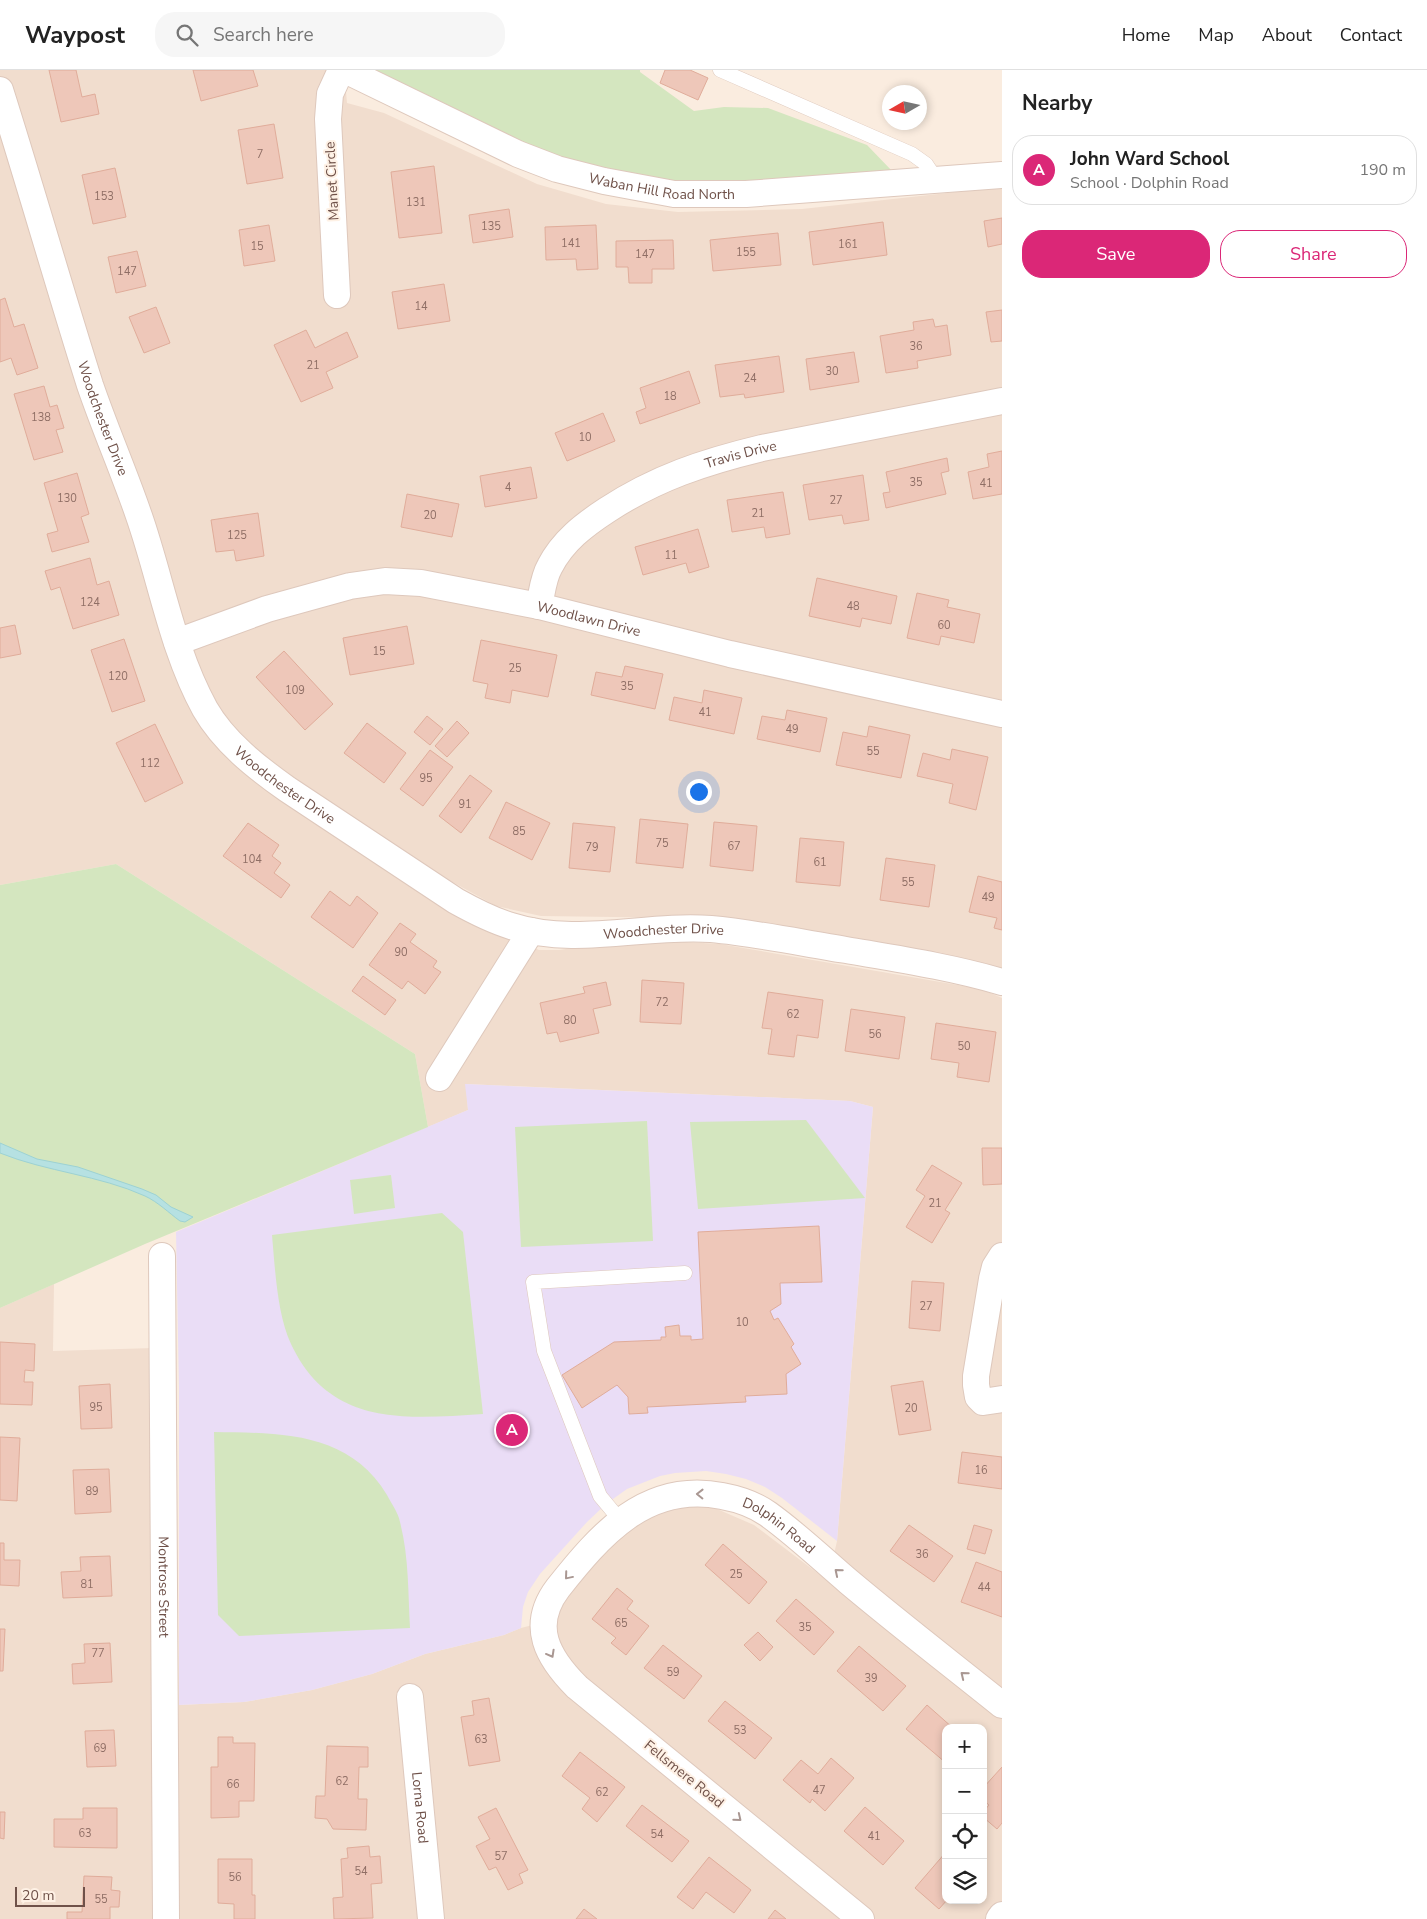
<!DOCTYPE html>
<html lang="en">
<head>
<meta charset="utf-8">
<style>
	body { margin:0; font-family:"Nunito Sans",sans-serif; background:#f6f6f6; color:#222 }
	.controls { position:absolute; right:15px; bottom:15px; display:grid; overflow:hidden; border-radius:10px; box-shadow:0 2px 8px #0003 }
	.controls button { width:45px; height:45px; display:grid; place-items:center; padding:0; border:0; border-bottom:1px solid #e0e0e0; background:#fff; color:#222; font:25px sans-serif }
	.compass { position:absolute; left:882px; top:15px; width:45px; height:45px; border-radius:50%; background:#fff; box-shadow:0 2px 8px #0003; rotate:261deg }
	.scale { position:absolute; left:15px; bottom:12px; width:70px; box-sizing:border-box; padding-left:5px; border:2px solid #6f5149; border-top:0; font-size:14px; line-height:18px; white-space:nowrap; color:#6f5149; -webkit-text-stroke:4px #fef1e5; paint-order:stroke }
	.you { position:absolute; left:698px; top:721px; width:18px; height:18px; margin:-12px; border:4px solid #fff; border-radius:50%; background:#1a73e8; box-shadow:0 0 0 8px #1a73e833 }
	.badge { display:grid; place-items:center; width:32px; height:32px; border-radius:50%; background:#db2777; color:#fff; font-size:16px; font-weight:700 }
	.pin { position:absolute; translate:-50% -50%; border:2px solid #fff; box-shadow:0 1px 5px #0006 }
	.list { margin:0; padding:0; list-style:none }
	h2 { display:flex; justify-content:space-between; align-items:center; height:65px; margin:0; padding:0 20px; font-size:21px }
	h2 small { font-size:16px; font-weight:400; color:#767676 }
	.list li { display:grid; grid-template-columns:32px 1fr auto; gap:15px; align-items:center; box-sizing:border-box; height:70px; margin:0 10px 10px; padding:0 10px; border:1px solid #e0e0e0; border-radius:20px }
	.list b { display:block; font-size:19px; white-space:nowrap }
	.list p { margin:0; font-size:16px; white-space:nowrap; color:#767676 }
	.list em { font-size:16px; font-style:normal; color:#767676 }
	.actions { display:flex; gap:10px; padding:15px 20px }
	.actions a { flex:1; padding:11px 0; border:1px solid #db2777; border-radius:20px; text-align:center; font-size:18px; color:#db2777 }
	.actions .main { background:#db2777; color:#fff }
	.icon { flex:none; width:28px; height:28px; fill:none; stroke:currentColor; stroke-width:2; stroke-linecap:round; stroke-linejoin:round }
	.map { position:relative; flex:none; width:1002px; height:1849px; overflow:hidden }
	header { display:flex; align-items:center; gap:30px; box-sizing:border-box; height:70px; padding:0 25px; background:#fff; border-bottom:1px solid #e0e0e0 }
	header strong { font-size:24px }
	nav { display:flex; gap:28px; margin-inline-start:auto; font-size:18px }
	.search { width:350px; height:45px; background:#f6f6f6; display:flex; align-items:center; gap:12px; box-sizing:border-box; padding:0 18px; border-radius:20px; color:#767676; font-size:19px }
	main { display:flex }
	aside { flex:1; background:#fff }
	.map>svg:first-child { display:block }
	.residential { fill:#f1ddce; fill-rule:evenodd }
	.education { fill:#eaddf6 }
	.green { fill:#d4e6bf }
	.water { fill:#b6e1e2; stroke:#9dd2d3 }
	.building { fill:#eec7b9; stroke:#e0ac9a }
	.lines { fill:none; stroke-linecap:round; stroke-linejoin:round }
	.lane-casing { stroke:#dec8bc; stroke-width:15 }
	.street-casing { stroke:#dec8bc; stroke-width:28 }
	.lane { stroke:#fff; stroke-width:14 }
	.street { stroke:#fff; stroke-width:26 }
	.oneway { stroke:#a99792 }
	.labels { text-anchor:middle; dominant-baseline:central; stroke-width:4; stroke-linejoin:round; paint-order:stroke }
	.number-label { font-size:11px; fill:#8f6e65 }
	.street-label { font-size:14px; fill:#6f5149; stroke:#fef1e5 }
</style>
</head>
<body>
<header>
<strong>Waypost</strong>
<div class="search"><svg class="icon" aria-label="search" viewBox="0 0 24 24"><circle cx="10" cy="10" r="6"/><path d="M15 15l6 6"/></svg>Search here</div>
<nav><a>Home</a><a>Map</a><a>About</a><a>Contact</a></nav>
</header>
<main>
<div class="map">
<svg width="1002" height="1849" viewBox="0 0 1002 1849">
	<rect width="100%" height="100%" fill="#faecdf"/>
	<!-- residential -->
	<g class="residential">
		<path d="M0,0H344L347,33L384,43L537,114L606,134L678,142L802,139L1002,117V904L687,848L541,846L496,836L378,771L468,850L539,880H559L635,869L720,874L981,919L1002,928V1849H178L179,1635L244,1632L312,1620L372,1604L425,1584L504,1565L521,1558L556,1549L570,1522L594,1487L633,1451L660,1441L699,1435L717,1439L754,1455L828,1511L837,1471L873,1037L850,1031L466,1014L468,1040L428,1057L415,984L116,794L0,815ZM946,1658H983V1830H946Z"/>
		<path d="M54,1214L53,1281L154,1278V1849H0V1238Z"/>
	</g>
	<!-- education -->
	<path class="education" d="M465,1014L850,1031L873,1037L837,1471L782,1428L765,1417L746,1409L726,1404L706,1401L675,1403L660,1406L627,1419L606,1434L587,1452L540,1504L528,1522L523,1537L521,1558L504,1565L425,1584L372,1604L312,1620L244,1632L179,1635V1318L176,1162L468,1040Z"/>
	<!-- green -->
	<g class="green">
		<path d="M369,0H640V2L694,41L724,37L768,38L867,75L893,102L700,116L543,89Z"/>
		<path d="M116,794L415,984L428,1057L145,1174L0,1238V815Z"/>
		<path d="M806,1050L865,1128L698,1139L690,1052Z"/>
		<path d="M647,1051L653,1171L521,1177L515,1057Z"/>
		<path d="M391,1105L395,1138L354,1144L350,1110Z"/>
		<path d="M442,1143L463,1162L483,1344C406,1349 330,1357 291,1274C277,1244 275,1198 272,1165Z"/>
		<path d="M214,1362C278,1363 349,1361 387,1425C391,1433 398,1442 400,1452C409,1487 408,1522 410,1558L239,1566L218,1545Z"/>
	</g>
	<!-- water -->
	<path class="water" d="M0,1073L37,1089L78,1097L142,1119L156,1125L171,1137L193,1147L185,1152L180,1151C169,1143 158,1132 145,1126C99,1105 47,1102 0,1083Z"/>
	<!-- building -->
	<g class="building">
		<path d="M49,0H76L82,27L95,24L99,44L61,52Z"/>
		<path d="M193,0H253L258,16L201,31Z"/>
		<path d="M665,0H690L708,8L698,30L660,13Z"/>
		<path d="M274,54L283,108L247,114L238,60Z"/>
		<path d="M434,96L442,163L399,168L391,102Z"/>
		<path d="M115,98L126,147L93,154L82,105Z"/>
		<path d="M509,139L513,167L473,173L469,145Z"/>
		<path d="M1002,148V174L988,177L984,151Z"/>
		<path d="M883,152L887,185L813,195L809,162Z"/>
		<path d="M269,155L275,191L244,196L239,160Z"/>
		<path d="M596,155L598,199L577,200L576,189L546,190L545,157Z"/>
		<path d="M778,163L781,195L713,201L710,170Z"/>
		<path d="M673,170L674,199H652V213H629L628,197H616V171Z"/>
		<path d="M137,181L146,216L116,223L108,187Z"/>
		<path d="M444,214L450,251L398,259L392,222Z"/>
		<path d="M5,228L14,257L24,254L38,298L17,305L11,288L0,292V230Z"/>
		<path d="M156,237L170,273L144,283L129,247Z"/>
		<path d="M1002,240V271L991,272L986,242Z"/>
		<path d="M933,249L935,257L947,255L951,285L917,291L918,298L886,303L880,266L914,260L913,252Z"/>
		<path d="M306,260L315,278L347,262L358,287L326,302L333,318L301,332L274,275Z"/>
		<path d="M854,282L859,312L810,320L806,289Z"/>
		<path d="M779,286L784,322L745,328L744,324L720,327L715,295Z"/>
		<path d="M689,301L700,333L640,354L636,342L646,338L640,318Z"/>
		<path d="M44,316L50,337L57,335L64,358L56,360L63,382L34,390L14,324Z"/>
		<path d="M603,343L615,371L567,391L555,363Z"/>
		<path d="M1002,381V424L973,429L968,402L989,397L987,384Z"/>
		<path d="M947,388L949,401L941,403L946,424L886,438L883,423L890,422L886,402Z"/>
		<path d="M531,397L537,428L485,437L480,406Z"/>
		<path d="M77,403L89,444L81,447L89,472L52,482L47,464L58,461L44,413Z"/>
		<path d="M863,405L869,450L844,454L842,445L809,450L803,415Z"/>
		<path d="M783,422L790,464L766,468L764,457L732,462L727,430Z"/>
		<path d="M407,424L459,434L452,467L401,457Z"/>
		<path d="M258,443L264,486L236,491L234,480L216,482L211,450Z"/>
		<path d="M698,459L709,497L689,503L686,493L643,505L635,477Z"/>
		<path d="M90,488L97,515L109,511L119,545L73,559L60,517L51,520L45,501Z"/>
		<path d="M817,508L897,526L891,554L862,548L860,557L809,546Z"/>
		<path d="M917,523L949,530L947,537L980,544L974,573L941,566L939,575L907,568Z"/>
		<path d="M15,555L21,584L0,588V558Z"/>
		<path d="M407,556L414,594L350,605L343,568Z"/>
		<path d="M124,569L145,631L112,642L91,580Z"/>
		<path d="M481,570L557,585L548,627L512,620L510,633L485,628L488,614L473,611Z"/>
		<path d="M284,581L333,634L305,660L256,607Z"/>
		<path d="M625,596L663,604L655,639L591,625L596,602L622,607Z"/>
		<path d="M704,620L742,628L734,664L669,650L674,627L702,633Z"/>
		<path d="M787,640L827,648L820,682L757,669L762,646L785,650Z"/>
		<path d="M427,646L443,659L430,675L414,662Z"/>
		<path d="M457,651L469,663L447,687L435,676Z"/>
		<path d="M367,653L406,683L384,713L344,683Z"/>
		<path d="M155,654L183,713L145,732L116,673Z"/>
		<path d="M869,656L910,665L901,708L836,695L843,662L867,667Z"/>
		<path d="M952,679L988,687L976,740L949,733L953,714L917,706L923,683L950,690Z"/>
		<path d="M430,680L453,697L423,736L400,719Z"/>
		<path d="M470,705L492,721L461,763L439,746Z"/>
		<path d="M506,732L550,753L532,790L489,768Z"/>
		<path d="M640,749L688,754L683,798L636,793Z"/>
		<path d="M714,752L757,756L753,801L710,796Z"/>
		<path d="M248,753L279,775L272,786L281,793L274,803L290,815L281,828L223,786Z"/>
		<path d="M573,753L615,757L610,802L569,798Z"/>
		<path d="M800,768L844,772L840,816L796,812Z"/>
		<path d="M886,788L935,795L929,837L880,830Z"/>
		<path d="M978,806L1002,812V860L994,858L997,848L969,842Z"/>
		<path d="M330,821L350,836L357,826L378,843L353,878L311,847Z"/>
		<path d="M400,853L416,864L410,872L437,891L433,897L441,902L425,924L408,911L402,919L369,895Z"/>
		<path d="M363,906L396,930L385,945L352,921Z"/>
		<path d="M642,910L684,913L681,954L640,952Z"/>
		<path d="M606,912L611,935L593,939L599,963L560,972L557,962L547,964L540,933L585,923L583,917Z"/>
		<path d="M768,922L823,930L818,968L797,965L794,987L768,984L772,959L762,958Z"/>
		<path d="M851,939L905,947L899,989L845,981Z"/>
		<path d="M936,953L996,962L989,1012L957,1007L959,993L931,989Z"/>
		<path d="M982,1078H1002V1114L983,1115Z"/>
		<path d="M932,1095L962,1113L945,1140L950,1143L932,1173L906,1157L925,1126L916,1120Z"/>
		<path d="M819,1156L822,1212L780,1213L781,1234L770,1241L774,1250L778,1248L794,1274L791,1277L801,1294L786,1304L787,1324L745,1326L746,1332L647,1337L648,1343L629,1344L628,1327L617,1315L582,1338L562,1305L614,1272L661,1270V1267H666L665,1257L679,1255L680,1266H691V1270L703,1269L698,1162Z"/>
		<path d="M912,1211L944,1213L940,1261L909,1258Z"/>
		<path d="M0,1272L35,1274L34,1301L25,1300L24,1312H33L32,1335L0,1334Z"/>
		<path d="M923,1311L931,1360L899,1365L891,1316Z"/>
		<path d="M110,1314L112,1358L81,1359L79,1316Z"/>
		<path d="M0,1367L20,1368L17,1431L0,1430Z"/>
		<path d="M962,1382L1002,1387V1419L958,1413Z"/>
		<path d="M109,1399L111,1442L75,1444L73,1400Z"/>
		<path d="M909,1455L953,1486L934,1512L890,1481Z"/>
		<path d="M974,1455L992,1460L985,1484L967,1479Z"/>
		<path d="M0,1473H4V1490H20L19,1516L0,1515Z"/>
		<path d="M723,1474L767,1512L749,1534L705,1495Z"/>
		<path d="M110,1486L112,1526L63,1528L61,1502L81,1501L80,1487Z"/>
		<path d="M976,1492L1002,1502V1547L961,1532Z"/>
		<path d="M617,1518L633,1531L627,1539L649,1556L626,1585L611,1573L616,1568L592,1549Z"/>
		<path d="M796,1529L834,1562L814,1585L776,1551Z"/>
		<path d="M0,1559H5L3,1601H0Z"/>
		<path d="M758,1562L773,1577L760,1591L744,1575Z"/>
		<path d="M110,1573L112,1612L73,1614L72,1594L85,1593L84,1574Z"/>
		<path d="M663,1575L702,1606L684,1629L644,1598Z"/>
		<path d="M859,1576L906,1616L883,1641L837,1601Z"/>
		<path d="M489,1628L500,1691L469,1696L461,1647L474,1645L472,1631Z"/>
		<path d="M725,1631L772,1668L755,1689L708,1651Z"/>
		<path d="M927,1635L953,1658H946V1693L906,1659Z"/>
		<path d="M114,1660L116,1696L87,1697L85,1661Z"/>
		<path d="M218,1667H233V1673H255L254,1731H239V1747L211,1748V1697H218Z"/>
		<path d="M327,1676L368,1677V1697H359L358,1729H367L366,1760L333,1759L327,1749L315,1748L316,1726H325Z"/>
		<path d="M580,1682L625,1717L597,1752L582,1739L590,1728L562,1706Z"/>
		<path d="M831,1688L854,1708L825,1741L812,1729L810,1733L783,1710L801,1690L818,1704Z"/>
		<path d="M1002,1697V1753L997,1759L983,1747V1742L989,1735L983,1730V1718Z"/>
		<path d="M642,1735L689,1771L672,1792L626,1756Z"/>
		<path d="M865,1737L904,1771L883,1795L844,1761Z"/>
		<path d="M83,1738H117V1778L54,1777V1749H83Z"/>
		<path d="M496,1738L528,1800L519,1804L523,1813L508,1820L496,1797L489,1800L476,1776L490,1769L478,1747Z"/>
		<path d="M0,1742H5L4,1769L0,1768Z"/>
		<path d="M369,1776L370,1787L380,1786L382,1813L371,1814L373,1848L334,1849L333,1828L343,1827L341,1789L348,1788L347,1778Z"/>
		<path d="M946,1782L947,1830L939,1839L915,1818Z"/>
		<path d="M709,1787L751,1820L734,1843L706,1822L693,1839L677,1827Z"/>
		<path d="M218,1789H252V1825H255V1849H234V1834L218,1833Z"/>
		<path d="M84,1806L112,1807L111,1820L120,1821L119,1837H110V1849H67V1842H82Z"/>
		<path d="M584,1839L597,1849H576Z"/>
		<path d="M775,1840L786,1849H768Z"/>
	</g>
	<g class="lines">
		<!-- lane casing -->
		<g class="lane-casing">
			<g id="lane">
				<path d="M720,0L912,84L926,94L936,109"/>
				<path d="M620,1450L600,1426L544,1281L533,1212L685,1203"/>
			</g>
		</g>
		<!-- street casing -->
		<g class="street-casing">
			<g id="street">
				<path id="s1" d="M345,0L518,84L557,99L604,111L674,124H746L1002,105"/>
				<path id="s2" d="M0,20C31,118 59,217 90,315C105,359 124,402 139,446C161,509 172,579 205,639C224,672 256,697 287,719L456,831C474,841 491,850 511,856C576,877 645,854 711,859C755,863 802,873 846,880C898,889 951,897 1002,912"/>
				<path d="M337,225L328,49L330,24L341,0"/>
				<path id="s3" d="M539,536C542,523 543,508 550,496C563,471 584,455 607,440C656,408 704,392 762,378L1002,331"/>
				<path id="s4" d="M177,572L267,539L350,516L385,511L421,513L539,536L730,584L1002,644"/>
				<path d="M439,1008L531,861"/>
				<path id="s5" d="M162,1186L166,1849"/>
				<path d="M1002,1186L995,1197L992,1209L976,1306V1315L978,1327L983,1332L1002,1329"/>
				<path id="s6" d="M410,1627L431,1849"/>
				<path id="s7" d="M861,1849L577,1617C548,1588 529,1556 558,1518C600,1465 646,1411 722,1426C738,1429 754,1434 768,1444C796,1464 822,1489 849,1512C899,1554 951,1594 1002,1635"/>
				<path d="M999,1849L1002,1845"/>
			</g>
		</g>
		<!-- lane -->
		<use href="#lane" class="lane"/>
		<!-- street -->
		<use href="#street" class="street"/>
	</g>
	<!-- one-way arrows -->
	<defs><path id="oneway-chevron" d="M-2-3.5L2.5 0L-2 3.5" fill="none" stroke-width="1.6" stroke-linecap="round" stroke-linejoin="round" transform="scale(1.25)"/></defs>
	<g class="oneway">
		<use href="#oneway-chevron" transform="translate(700 1424) rotate(-179)"/>
		<use href="#oneway-chevron" transform="translate(838 1502) rotate(-140)"/>
		<use href="#oneway-chevron" transform="translate(568 1506) rotate(130)"/>
		<use href="#oneway-chevron" transform="translate(551 1584) rotate(61)"/>
		<use href="#oneway-chevron" transform="translate(964 1605) rotate(-141)"/>
		<use href="#oneway-chevron" transform="translate(738 1748) rotate(39)"/>
	</g>
	<g class="labels">
		<!-- number labels -->
		<g class="number-label">
			<text x="260" y="84">7</text>
			<text x="104" y="126">153</text>
			<text x="416" y="132">131</text>
			<text x="491" y="156">135</text>
			<text x="571" y="173">141</text>
			<text x="848" y="174">161</text>
			<text x="257" y="176">15</text>
			<text x="746" y="182">155</text>
			<text x="645" y="184">147</text>
			<text x="127" y="201">147</text>
			<text x="421" y="236">14</text>
			<text x="916" y="276">36</text>
			<text x="313" y="295">21</text>
			<text x="832" y="301">30</text>
			<text x="750" y="308">24</text>
			<text x="670" y="326">18</text>
			<text x="41" y="347">138</text>
			<text x="585" y="367">10</text>
			<text x="916" y="412">35</text>
			<text x="986" y="413">41</text>
			<text x="508" y="417">4</text>
			<text x="67" y="428">130</text>
			<text x="836" y="430">27</text>
			<text x="758" y="443">21</text>
			<text x="430" y="445">20</text>
			<text x="237" y="465">125</text>
			<text x="671" y="485">11</text>
			<text x="90" y="532">124</text>
			<text x="853" y="536">48</text>
			<text x="944" y="555">60</text>
			<text x="379" y="581">15</text>
			<text x="515" y="598">25</text>
			<text x="118" y="606">120</text>
			<text x="627" y="616">35</text>
			<text x="295" y="620">109</text>
			<text x="705" y="642">41</text>
			<text x="792" y="659">49</text>
			<text x="873" y="681">55</text>
			<text x="150" y="693">112</text>
			<text x="426" y="708">95</text>
			<text x="465" y="734">91</text>
			<text x="519" y="761">85</text>
			<text x="662" y="773">75</text>
			<text x="734" y="776">67</text>
			<text x="592" y="777">79</text>
			<text x="252" y="789">104</text>
			<text x="820" y="792">61</text>
			<text x="908" y="812">55</text>
			<text x="988" y="827">49</text>
			<text x="401" y="882">90</text>
			<text x="662" y="932">72</text>
			<text x="793" y="944">62</text>
			<text x="570" y="950">80</text>
			<text x="875" y="964">56</text>
			<text x="964" y="976">50</text>
			<text x="935" y="1133">21</text>
			<text x="926" y="1236">27</text>
			<text x="742" y="1252">10</text>
			<text x="96" y="1337">95</text>
			<text x="911" y="1338">20</text>
			<text x="981" y="1400">16</text>
			<text x="92" y="1421">89</text>
			<text x="922" y="1484">36</text>
			<text x="736" y="1504">25</text>
			<text x="87" y="1514">81</text>
			<text x="984" y="1517">44</text>
			<text x="621" y="1553">65</text>
			<text x="805" y="1557">35</text>
			<text x="98" y="1583">77</text>
			<text x="673" y="1602">59</text>
			<text x="871" y="1608">39</text>
			<text x="740" y="1660">53</text>
			<text x="481" y="1669">63</text>
			<text x="100" y="1678">69</text>
			<text x="342" y="1711">62</text>
			<text x="233" y="1714">66</text>
			<text x="819" y="1720">47</text>
			<text x="602" y="1722">62</text>
			<text x="85" y="1763">63</text>
			<text x="657" y="1764">54</text>
			<text x="874" y="1766">41</text>
			<text x="501" y="1786">57</text>
			<text x="361" y="1801">54</text>
			<text x="235" y="1807">56</text>
			<text x="101" y="1829">55</text>
		</g>
		<!-- street labels -->
		<g class="street-label">
			<text transform="translate(332 111) rotate(-93)">Manet Circle</text>
			<text stroke="none"><textPath href="#s1" startOffset="341">Waban Hill Road North</textPath></text>
			<text stroke="none"><textPath href="#s2" startOffset="344">Woodchester Drive</textPath></text>
			<text stroke="none"><textPath href="#s3" startOffset="268">Travis Drive</textPath></text>
			<text stroke="none"><textPath href="#s4" startOffset="425">Woodlawn Drive</textPath></text>
			<text stroke="none"><textPath href="#s2" startOffset="764">Woodchester Drive</textPath></text>
			<text stroke="none"><textPath href="#s2" startOffset="1185">Woodchester Drive</textPath></text>
			<text stroke="none"><textPath href="#s7" startOffset="744">Dolphin Road</textPath></text>
			<text stroke="none"><textPath href="#s5" startOffset="331">Montrose Street</textPath></text>
			<text transform="translate(684 1704) rotate(39)">Fellsmere Road</text>
			<text stroke="none"><textPath href="#s6" startOffset="111">Lorna Road</textPath></text>
		</g>
	</g>
</svg>
<div class="controls">
<button>+</button>
<button>−</button>
<button><svg class="icon" aria-label="locate" viewBox="0 0 24 24"><circle cx="12" cy="12" r="6"/><path d="M12 2v4M12 18v4M2 12h4M18 12h4"/></svg></button>
<button><svg class="icon" aria-label="layers" viewBox="0 0 24 24"><path d="M12 4l9 5-9 5-9-5zM3 14l9 5 9-5"/></svg></button>
</div>
<svg class="compass" viewBox="-18 -18 36 36"><path d="M0-13l5 13h-10z" fill="#e53935"/><path d="M0 13l5-13h-10z" fill="#767676"/></svg>
<div class="scale">20 m</div>
<div class="you"></div>
<div class="pin badge" style="left:512px;top:1360px">A</div>
</div>
<aside>
<h2>Nearby<small></small></h2>
<ul class="list">
<li><span class="badge">A</span><div><b>John Ward School</b><p>School · Dolphin Road</p></div><em>190 m</em></li>
</ul>
<div class="actions"><a class="main">Save</a><a>Share</a></div>
</aside>
</main>
</body>
</html>
